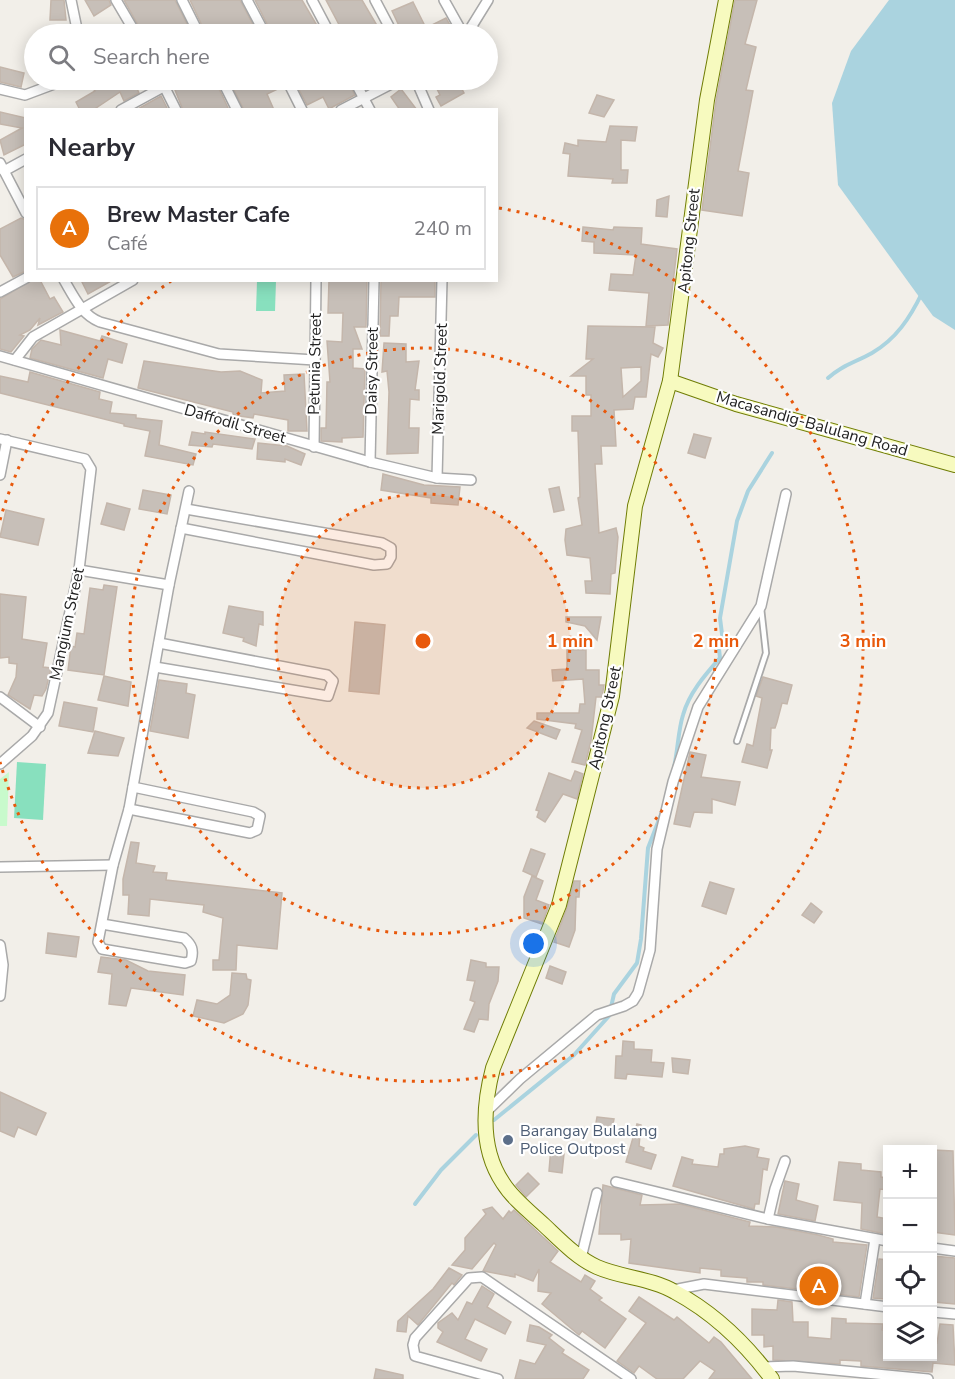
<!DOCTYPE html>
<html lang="en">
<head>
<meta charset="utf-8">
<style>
	body { margin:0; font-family:"Nunito Sans",sans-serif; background:#f7f7f7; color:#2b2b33 }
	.controls { position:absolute; right:18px; bottom:18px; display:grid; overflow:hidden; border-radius:0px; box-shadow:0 3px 15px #0003 }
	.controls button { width:54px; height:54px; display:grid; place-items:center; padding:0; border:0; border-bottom:2px solid #e1e1e2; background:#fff; color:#2b2b33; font:30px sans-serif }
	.you { position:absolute; left:534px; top:944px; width:21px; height:21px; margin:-15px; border:4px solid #fff; border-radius:50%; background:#1a73e8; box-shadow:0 0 0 9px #1a73e833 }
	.badge { display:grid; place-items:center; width:39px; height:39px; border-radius:50%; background:#d40000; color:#fff; font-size:20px; font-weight:700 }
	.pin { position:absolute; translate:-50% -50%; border:3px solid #fff; box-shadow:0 2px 6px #0006 }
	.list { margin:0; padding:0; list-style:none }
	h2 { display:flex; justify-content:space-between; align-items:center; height:78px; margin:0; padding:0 24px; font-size:26px }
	h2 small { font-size:20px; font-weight:400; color:#7c7c81 }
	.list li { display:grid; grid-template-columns:39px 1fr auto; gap:18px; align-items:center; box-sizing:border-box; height:84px; margin:0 12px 12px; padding:0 12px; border:2px solid #e1e1e2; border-radius:0px }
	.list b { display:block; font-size:22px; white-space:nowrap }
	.list p { margin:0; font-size:20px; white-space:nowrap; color:#7c7c81 }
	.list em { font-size:20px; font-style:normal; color:#7c7c81 }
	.icon { flex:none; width:33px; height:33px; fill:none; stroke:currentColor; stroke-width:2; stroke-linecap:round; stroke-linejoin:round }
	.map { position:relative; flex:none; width:955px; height:1379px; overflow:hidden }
	.search { position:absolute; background:#fff; box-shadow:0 3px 15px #0003; left:24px; top:24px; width:474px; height:66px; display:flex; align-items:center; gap:15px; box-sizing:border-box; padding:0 21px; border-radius:33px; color:#7c7c81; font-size:22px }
	.panel { position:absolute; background:#fff; box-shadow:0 3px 15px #0003; left:24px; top:108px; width:474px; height:174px; border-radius:0px }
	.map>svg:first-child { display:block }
	.park { fill:#c8facc }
	.pitch { fill:#88e0be }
	.water { fill:#aad3df }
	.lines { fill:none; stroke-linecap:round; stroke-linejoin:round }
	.stream { stroke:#aad3df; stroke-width:4 }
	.building { fill:#c7bfb8; stroke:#c4b6ab; stroke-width:1.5; fill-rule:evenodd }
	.lane-casing { stroke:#a9a9a9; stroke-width:8 }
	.street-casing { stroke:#a9a9a9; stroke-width:12 }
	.secondary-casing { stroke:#707d05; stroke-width:16 }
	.lane { stroke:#fff; stroke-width:4.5 }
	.street { stroke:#fff; stroke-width:9 }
	.secondary { stroke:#f7fabf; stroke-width:14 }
	.ring { fill:none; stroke:#e8590c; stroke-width:3; stroke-dasharray:3 6 }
	.service-dot { fill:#5c6f8a; stroke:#fff; stroke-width:2 }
	.labels { text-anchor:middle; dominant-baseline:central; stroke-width:4.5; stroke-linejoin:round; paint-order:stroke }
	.street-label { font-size:16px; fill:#222; stroke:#fff }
	.service-label { font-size:16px; fill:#4e5e75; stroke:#fff; text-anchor:start }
	.centre { fill:#e8590c; stroke:#fff; stroke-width:3 }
	.ring-label { font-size:18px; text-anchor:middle; font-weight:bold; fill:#e8590c; stroke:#fff; stroke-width:4.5; stroke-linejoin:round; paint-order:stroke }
</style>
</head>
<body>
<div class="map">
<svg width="955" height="1379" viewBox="0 0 955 1379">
	<rect width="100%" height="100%" fill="#f2efe9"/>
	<!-- park -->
	<path class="park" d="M9,772L7,826H0V779Z"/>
	<!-- pitch -->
	<g class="pitch">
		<path d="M257,281H276L275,311H256Z"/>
		<path d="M17,762L46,764L43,820L14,818Z"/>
	</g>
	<!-- water -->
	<path class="water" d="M889,0H955V330L933,316L838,185L832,103L851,51Z"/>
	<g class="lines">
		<!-- stream -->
		<g class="stream">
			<path d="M828,378C844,364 854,363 872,353C896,339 910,318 922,293"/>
			<path d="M674,767C678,750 678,731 683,715C689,693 705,675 720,658L719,649L723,642L720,618L737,521L748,491L772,453"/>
			<path d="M494,1120L574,1055L609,1016L614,994L637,963L641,939L648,848L662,812"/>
			<path d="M415,1204L441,1170L476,1135"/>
		</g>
	</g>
	<!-- building -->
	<g class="building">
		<path d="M51,0H64L66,20H50Z"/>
		<path d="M85,0H109L111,5L94,16Z"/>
		<path d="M124,0H175L192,34H143Z"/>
		<path d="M190,0H240L258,34H252L249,29L239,34H206Z"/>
		<path d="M255,0H302L322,34H272Z"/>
		<path d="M326,0H362L382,34H344Z"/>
		<path d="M735,0H757L745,44L756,47L746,90L753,91L738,171L749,173L742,216L702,210L716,101Z"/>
		<path d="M413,2L426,28L446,18L455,34H403L392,11Z"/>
		<path d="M0,67L24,73L21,87L0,82Z"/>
		<path d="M87,80H103L106,85L117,80H133L139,93L124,101L120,92L93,110H80L76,102L95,91Z"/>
		<path d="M171,80H215L229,110H183Z"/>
		<path d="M229,80H250L252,83L259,80H276L280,88L267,94L274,110H244Z"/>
		<path d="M294,80H347L355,95L329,109L323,97L307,105Z"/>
		<path d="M445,80H457L464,93L441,106L436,97L440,95L435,85Z"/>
		<path d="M401,89L417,110H400L391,97Z"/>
		<path d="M597,95L614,100L604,117L589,113Z"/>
		<path d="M161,96L168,110H136Z"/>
		<path d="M0,112L26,118V144L4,155L0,140L22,128L0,124Z"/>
		<path d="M610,126L637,127L635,141L621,140V170H628L627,183H612L613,179L568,176L570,154L563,153L565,143L578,146V140L606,142Z"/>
		<path d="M669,196L667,217L656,216L657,200Z"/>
		<path d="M21,218L26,220V271L13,277L0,255V229Z"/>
		<path d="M583,227L613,230L614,227L642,228L641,244L677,249L668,325L646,326L649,293L609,290L611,274L633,275L636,255L594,253V242L582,241Z"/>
		<path d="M32,280H40L50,299L54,297L63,312L38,325L40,318L30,330L20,335L24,336L11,352L0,349V299Z"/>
		<path d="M81,280H113L88,294Z"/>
		<path d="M329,280H367L366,327H354L362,349H353V368L365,369L363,437L342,438V442L321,441V428H326L327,382H330L327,341L342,342L343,313H328Z"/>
		<path d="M381,280H435V297H399L398,316H390L389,336H380Z"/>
		<path d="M588,326L655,327L653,343L663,348L658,357L651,354L646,397H635L633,409L614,410L616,446H601L602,464H595L599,533L616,528L618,537L615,573L611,574L610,594L586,593L585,581H592L590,558L567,555L565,540L566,529L582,525L578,498L580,497L578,431H572V416H591V395H586V376H571L593,359H586ZM641,367V381L623,397L621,368Z"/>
		<path d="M60,330L100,341L102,336L127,344L122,363L108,359L103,378L30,358L32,349L41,340L61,345Z"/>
		<path d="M384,343L406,344V362L419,361L415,390H419V400L410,399L409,428H419L418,453L387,454L389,392L387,371L382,372Z"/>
		<path d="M144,361L221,372L240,371L262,380L261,393L285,391L284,375L304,374L307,431H288V420L254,414L253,418L233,415V412L138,388Z"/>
		<path d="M30,372L100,392L99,399L112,402L110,413L136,415V418L162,421L159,445L196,454L193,465L145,456L150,431L124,426V424L0,393V376L28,382Z"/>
		<path d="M192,432L205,434V432L255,439L252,449L213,444L212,447L189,445Z"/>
		<path d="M694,434L711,438L705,458L688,453Z"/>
		<path d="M258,443L287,446L305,454L301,465L285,459V462L257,459Z"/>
		<path d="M383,474L424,485L460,487L458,505L431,503V498L381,490Z"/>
		<path d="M559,487L564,510L554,512L549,489Z"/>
		<path d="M143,490L171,495L167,514L139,509Z"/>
		<path d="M107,503L130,509L124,530L101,524Z"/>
		<path d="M6,510L44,519L38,545L0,537Z"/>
		<path d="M104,585L117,587L104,675L68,670L71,646L75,647L77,633L84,634L90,588L103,590Z"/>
		<path d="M0,594L26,597L22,639L47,643L43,667L51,668L46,689L42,696L34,695L30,709L8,695L16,677L17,664L9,663V657L0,658Z"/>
		<path d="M229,606L263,612V625L259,624L256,646L243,641L244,638L223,633Z"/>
		<path d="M566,617H601L597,640L585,626L566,622Z"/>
		<path d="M355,622L385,625L379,694L349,691Z"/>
		<path d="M567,650H586V670H599V685H604L602,697H596L591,741L585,765L572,762L582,730L575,728L576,724L537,719V713H579L580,704H585L583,679L553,681L552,670L567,669Z"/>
		<path d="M104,676L131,682L128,706L98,700Z"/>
		<path d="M763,677L792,685L787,704L782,703L777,722L775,728H771L770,750H772L767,768L742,762L747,744L753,746L762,698L756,696Z"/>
		<path d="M159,680L187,684L186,693L195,695L188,738L150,731Z"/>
		<path d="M64,702L97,708L93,732L59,726Z"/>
		<path d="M534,721L560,730L556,739L527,728Z"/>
		<path d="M95,731L124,738L118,756L88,753Z"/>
		<path d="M690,752L706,755L701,777L740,782L735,805L712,799V813L694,812L690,827L674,824Z"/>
		<path d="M575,771L583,774L577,799L563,794L545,822L537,817L539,811L536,810L549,773L571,781Z"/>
		<path d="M131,842L139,843L136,863L155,866L153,872L167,873L166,880L282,893L277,949L237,945L236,970H213V960H219L223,918L203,912L204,905L150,899L149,916L128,914L129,895H123V879Z"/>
		<path d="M531,849L545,854L536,877L523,871Z"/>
		<path d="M532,876L543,881L536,900L549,905L542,924L524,918V897Z"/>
		<path d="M574,881H580L579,897H576L575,930L569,947L554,942L567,908Z"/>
		<path d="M710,882L734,889L726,914L702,906Z"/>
		<path d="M811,903L822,912L814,923L802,915Z"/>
		<path d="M48,933L79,937L76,957L46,953Z"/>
		<path d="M101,957L126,960L148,971L185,975L183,995L131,988L126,1006L109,1004L112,974L98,972Z"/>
		<path d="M471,960L486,963V967H499L498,981L489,1004L488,1020L479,1019L474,1032L464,1029L475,1002L470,1000L475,981L467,980Z"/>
		<path d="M550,966L566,972L562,984L546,978Z"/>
		<path d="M232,973L246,974L247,979L251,980L248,1005L243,1014L224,1023L193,1016L197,1000L217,1004L230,995Z"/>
		<path d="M623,1041L634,1042V1049L652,1050L651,1062L664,1063L662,1077L627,1074L626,1079L615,1078L616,1056H622Z"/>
		<path d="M672,1058L690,1060L688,1074L673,1072Z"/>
		<path d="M0,1092L46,1113L36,1135L18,1127L14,1137L0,1131Z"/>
		<path d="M597,1117L614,1119L612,1129L595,1128Z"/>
		<path d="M637,1124L641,1125L639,1146L644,1148L643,1151L656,1155L651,1169L626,1162Z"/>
		<path d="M745,1146L759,1149L757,1157L769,1159L767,1170L763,1169L759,1204H755L754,1209L673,1186L682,1157L693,1160L692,1164L718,1167L720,1154H724V1149Z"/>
		<path d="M551,1147L564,1154L562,1173L549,1171Z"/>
		<path d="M933,1150L953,1151L955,1235L933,1232Z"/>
		<path d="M839,1162L861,1164V1170L881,1172V1177L888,1178V1190L880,1189L877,1217L888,1219L886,1234L861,1229L862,1203L834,1200Z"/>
		<path d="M528,1173L539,1184L526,1197L516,1185Z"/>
		<path d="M785,1181L799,1184L796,1200L818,1206L815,1221L778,1214Z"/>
		<path d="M603,1185L642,1195L640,1205L680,1204L750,1222L749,1226L776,1227L818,1235L833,1239V1242L867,1245L859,1297L829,1293V1285L805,1283V1290L763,1285V1282H747V1278L721,1276V1270L700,1268V1273L629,1263L631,1239L621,1240V1234H599Z"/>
		<path d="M492,1207L503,1219L509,1211L511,1213L514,1210L558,1251L550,1262L581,1282L585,1275L595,1281L590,1289L602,1298L599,1300L626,1319L605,1348L582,1331L579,1335L542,1304L551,1293L538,1291L539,1269L533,1281L515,1274V1277L483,1271L496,1245L494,1243L472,1269L452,1265L465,1250V1238L486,1214L483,1210Z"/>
		<path d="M933,1256L955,1258V1304L934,1302L936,1285H933Z"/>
		<path d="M879,1259L888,1260L884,1299L873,1298Z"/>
		<path d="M449,1268L462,1275L454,1285L452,1283L418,1325L408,1316L406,1332L397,1331L398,1321L433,1289Z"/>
		<path d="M482,1286L494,1294L487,1307L511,1322L505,1334L475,1319L465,1339L487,1349L481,1361L437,1342L443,1332L438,1328V1323L452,1313L458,1320L467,1302L472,1304Z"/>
		<path d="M639,1297L674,1320L677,1317L709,1343L714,1337L721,1342L752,1379H709L715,1371L700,1361L683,1379H657L639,1366L634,1373L617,1361L646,1323L629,1311Z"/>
		<path d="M778,1300L792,1302L793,1322H808V1337L831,1339L832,1318L846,1319V1323L883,1324L882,1330L888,1331V1356H933V1342L937,1343L940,1324L953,1325L955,1365L933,1363L932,1372L861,1366V1361L840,1360V1364L773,1360V1346L764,1347V1335H752V1309L777,1310Z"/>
		<path d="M530,1325L539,1327L552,1335L549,1338L564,1350L562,1353L589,1370L583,1379H515L520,1360L535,1364L546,1345L527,1341Z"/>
		<path d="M376,1369L403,1375V1379H374Z"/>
	</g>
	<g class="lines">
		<!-- lane casing -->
		<g class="lane-casing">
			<path id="lane" d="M737,741L766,653L761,608"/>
		</g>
		<!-- street casing -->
		<g class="street-casing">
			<g id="street">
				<path d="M71,0L78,34"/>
				<path d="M116,0L136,34"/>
				<path d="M182,0L199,34"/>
				<path d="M247,0L265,34"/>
				<path d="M312,0L330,34"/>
				<path d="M375,0L393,34"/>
				<path d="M444,0L463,34"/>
				<path d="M467,34L488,0"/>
				<path d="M161,80L176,110"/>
				<path d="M222,80L237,110"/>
				<path d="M287,80L302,110"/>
				<path d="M354,80L370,110"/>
				<path d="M416,80L429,110"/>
				<path d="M0,89L25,95L65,80"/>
				<path d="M121,110L165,86"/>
				<path d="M341,110L399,80"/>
				<path d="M0,163L26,213"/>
				<path d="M4,171L26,159"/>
				<path d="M64,280C74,297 82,315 100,322L219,354L315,360"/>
				<path d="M0,292L26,278"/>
				<path d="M0,356L370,462L437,478L471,480"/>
				<path d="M15,360L33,337L133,280"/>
				<path d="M0,439L85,459L91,469L79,570L48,713L32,736L0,764"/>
				<path d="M314,447L316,280"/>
				<path d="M370,462L374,280"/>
				<path d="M0,475L7,440"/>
				<path d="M437,478L442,280"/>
				<path d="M181,528L374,565L387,564L391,557V548L382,543L186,509"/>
				<path d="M79,570L169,585"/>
				<path d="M155,667L328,696L333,681L327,675L159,643"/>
				<path d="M0,697L40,727"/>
				<path d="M129,809L250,833L257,830L260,816L253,812L133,787"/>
				<path d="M0,867L113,865"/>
				<path d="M102,924L184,938C192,945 194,950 191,961L185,963L102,949L98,942L113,865L129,809L169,585L189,491"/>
				<path d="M0,945L3,965L0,996"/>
				<path d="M486,1112L520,1079L597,1015L624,1006L633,1001L638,993L650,950L657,849L673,782L698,707L761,606L786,494"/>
				<path d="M616,1182L768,1219L888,1241"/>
				<path d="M768,1219L775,1189L785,1161"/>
				<path d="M932,1248L955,1251"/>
				<path d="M581,1258L597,1193"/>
				<path d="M673,1290L704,1284L888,1307"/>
				<path d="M865,1304L875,1239"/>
				<path d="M932,1312L955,1314"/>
				<path d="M763,1367L793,1366L928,1379"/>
				<path d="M498,1379L415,1356L413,1345L415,1338L469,1278L482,1277L631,1379"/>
			</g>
		</g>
		<!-- secondary casing -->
		<g class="secondary-casing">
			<g id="secondary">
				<path d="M726,0L707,100L670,381L635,506L612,696L559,905L493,1068C483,1106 480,1149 503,1183C513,1199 530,1212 544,1225C560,1240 577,1258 597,1267C622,1278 651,1278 675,1292C714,1313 746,1344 772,1379"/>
				<path d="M670,381L736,404L955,465"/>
			</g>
		</g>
		<!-- lane -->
		<use href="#lane" class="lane"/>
		<!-- street -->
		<use href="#street" class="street"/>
		<!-- secondary -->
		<use href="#secondary" class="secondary"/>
	</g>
	<!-- distance rings -->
	<circle cx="423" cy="641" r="147" fill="#e8590c" fill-opacity=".12"/>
	<g class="ring">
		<circle cx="423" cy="641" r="147"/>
		<circle cx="423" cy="641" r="293"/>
		<path d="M0 520A440 440 0 0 1 171 281M499 208A440 440 0 1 1 0 762"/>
	</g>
	<!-- markers -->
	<circle class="service-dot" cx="508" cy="1140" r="6"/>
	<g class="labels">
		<!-- street labels -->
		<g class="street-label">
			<text transform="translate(689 241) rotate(-84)">Apitong Street</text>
			<text transform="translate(315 364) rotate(-89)">Petunia Street</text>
			<text transform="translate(372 371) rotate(-89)">Daisy Street</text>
			<text transform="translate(440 379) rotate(-88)">Marigold Street</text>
			<text transform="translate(235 424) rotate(16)">Daffodil Street</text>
			<text transform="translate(812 424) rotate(16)">Macasandig-Balulang Road</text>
			<text transform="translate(67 624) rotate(-78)">Mangium Street</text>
			<text transform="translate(605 718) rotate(-78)">Apitong Street</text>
		</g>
		<!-- service labels -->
		<g class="service-label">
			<text x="520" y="1131">Barangay Bulalang<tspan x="520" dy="18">Police Outpost</tspan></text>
		</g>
	</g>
	<circle cx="423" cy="641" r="9" class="centre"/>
	<g class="ring-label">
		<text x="570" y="647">1 min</text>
		<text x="716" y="647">2 min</text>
		<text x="863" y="647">3 min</text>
	</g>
</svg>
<div class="controls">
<button>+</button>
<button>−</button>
<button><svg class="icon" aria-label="locate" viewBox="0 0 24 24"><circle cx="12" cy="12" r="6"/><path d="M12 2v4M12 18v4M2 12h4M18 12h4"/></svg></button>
<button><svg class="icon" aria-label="layers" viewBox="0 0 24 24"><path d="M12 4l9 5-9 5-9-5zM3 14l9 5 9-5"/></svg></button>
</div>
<div class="you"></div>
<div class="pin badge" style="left:819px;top:1286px;background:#e8710a">A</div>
<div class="search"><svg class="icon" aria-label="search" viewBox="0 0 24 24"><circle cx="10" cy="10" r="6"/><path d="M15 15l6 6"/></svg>Search here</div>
<section class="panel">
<h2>Nearby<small></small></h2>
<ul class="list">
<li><span class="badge" style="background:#e8710a">A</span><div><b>Brew Master Cafe</b><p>Café</p></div><em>240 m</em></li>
</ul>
</section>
</div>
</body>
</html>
